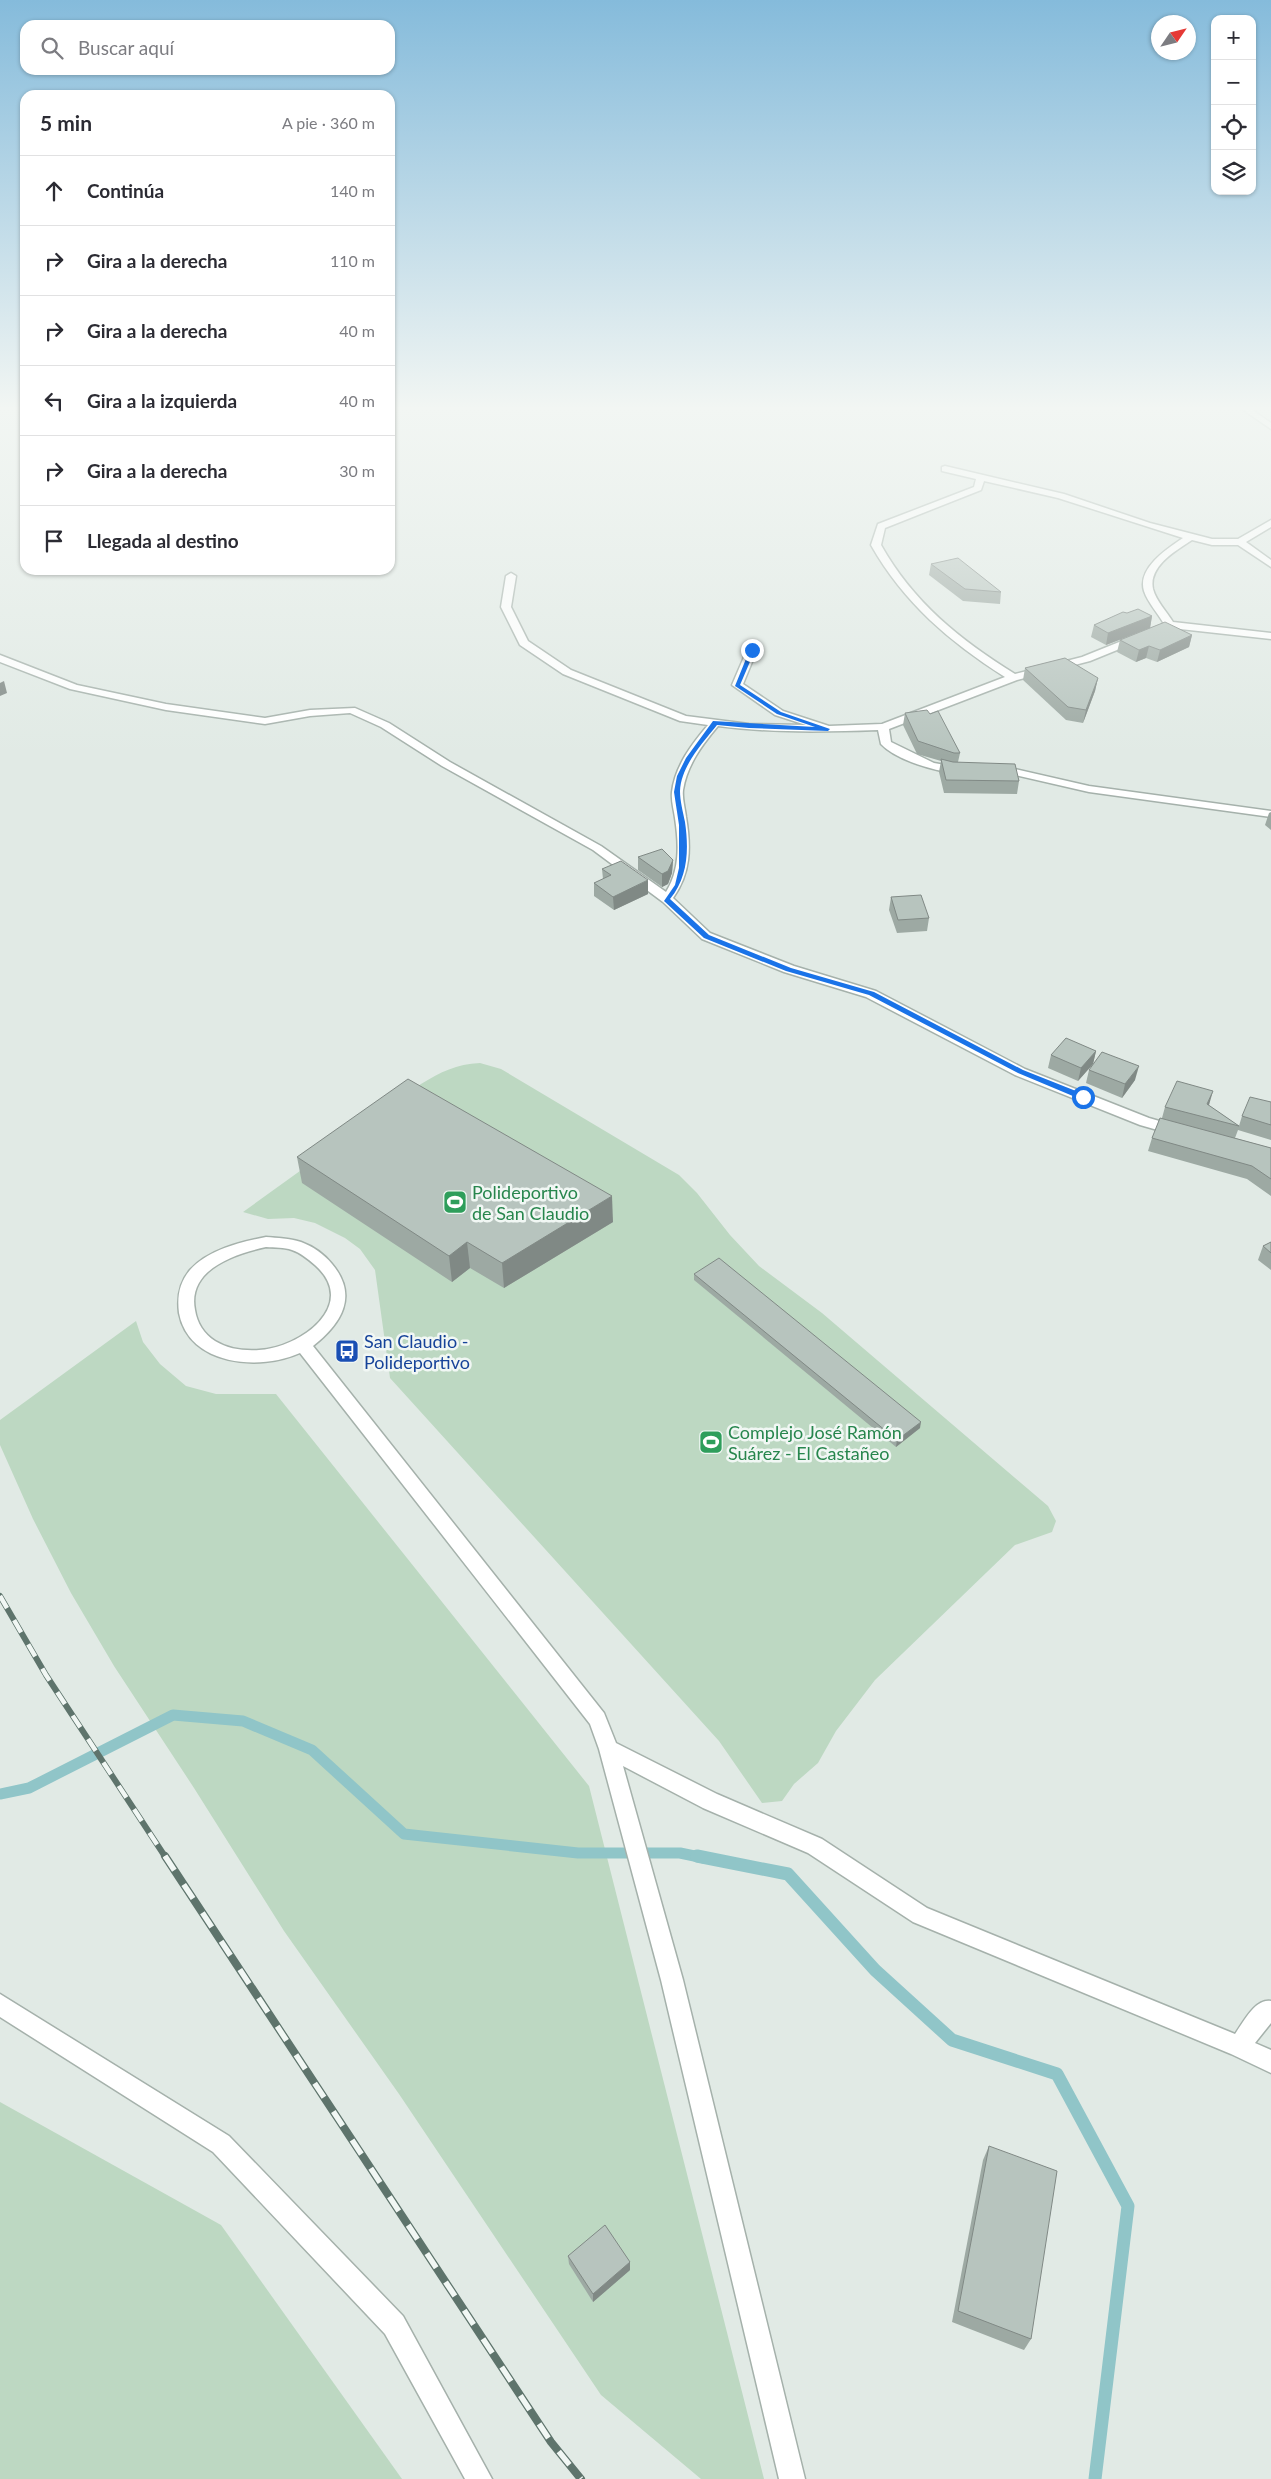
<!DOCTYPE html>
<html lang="es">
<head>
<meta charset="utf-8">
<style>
	body { margin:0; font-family:Lato,sans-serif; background:#f2f2f3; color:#2b2b33 }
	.controls { position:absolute; right:15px; top:15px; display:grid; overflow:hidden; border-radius:10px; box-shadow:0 1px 4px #0004 }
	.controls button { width:45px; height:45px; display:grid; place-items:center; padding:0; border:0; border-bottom:1px solid #e1e1e2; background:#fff; color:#2b2b33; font:25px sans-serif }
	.compass { position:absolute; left:1151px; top:15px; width:45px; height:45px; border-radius:50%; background:#fff; box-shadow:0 1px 4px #0004; rotate:55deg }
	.stop { position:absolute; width:15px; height:15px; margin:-11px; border:4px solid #1a73e8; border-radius:50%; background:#fff }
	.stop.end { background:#1a73e8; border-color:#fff; box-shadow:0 1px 5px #0008 }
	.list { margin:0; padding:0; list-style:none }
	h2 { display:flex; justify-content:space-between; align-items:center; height:65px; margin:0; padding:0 20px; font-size:21px }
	h2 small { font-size:16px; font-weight:400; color:#7c7c81 }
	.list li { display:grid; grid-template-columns:32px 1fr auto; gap:15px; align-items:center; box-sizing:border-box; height:70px; padding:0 20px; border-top:1px solid #e1e1e2 }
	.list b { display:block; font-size:19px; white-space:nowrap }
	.list em { font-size:16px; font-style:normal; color:#7c7c81 }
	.icon { flex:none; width:28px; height:28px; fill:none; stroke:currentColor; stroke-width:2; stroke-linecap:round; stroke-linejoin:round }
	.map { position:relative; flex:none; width:1271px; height:2479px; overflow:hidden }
	.search { position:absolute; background:#fff; box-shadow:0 1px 4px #0004; left:20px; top:20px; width:375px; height:55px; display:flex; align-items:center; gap:12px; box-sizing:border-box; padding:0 18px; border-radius:15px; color:#7c7c81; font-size:19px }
	.panel { position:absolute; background:#fff; box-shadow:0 1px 4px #0004; left:20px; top:90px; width:375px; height:485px; border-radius:15px }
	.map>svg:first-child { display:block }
	.green { fill:#bdd8c2 }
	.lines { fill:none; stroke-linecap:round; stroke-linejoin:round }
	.stream-far1 { stroke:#90c5c8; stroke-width:11 }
	.stream { stroke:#90c5c8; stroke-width:13 }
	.minor-casing { stroke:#a5b1ab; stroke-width:3 }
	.minor { fill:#fff; fill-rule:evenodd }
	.rail-far1-casing { stroke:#5e746c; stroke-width:6 }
	.rail-casing { stroke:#5e746c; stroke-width:8 }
	.rail-far1 { stroke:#f1f7f4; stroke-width:4.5; stroke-dasharray:14; stroke-linecap:butt }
	.rail { stroke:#f1f7f4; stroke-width:5.5; stroke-dasharray:17; stroke-linecap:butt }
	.wall { fill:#9da9a3 }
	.shaded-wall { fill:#808985 }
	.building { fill:#b7c4be; stroke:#808985 }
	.route { fill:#1a73e8 }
	.labels { text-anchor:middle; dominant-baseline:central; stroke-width:5; stroke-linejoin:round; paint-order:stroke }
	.leisure-label { font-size:18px; fill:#27864d; stroke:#f1f7f4; text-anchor:start }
	.transit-label { font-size:18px; fill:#164399; stroke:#f1f7f4; text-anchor:start }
</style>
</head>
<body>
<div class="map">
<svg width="1271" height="2479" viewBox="0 0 1271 2479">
	<rect width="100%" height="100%" fill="#e1eae5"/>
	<!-- green -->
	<g class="green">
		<path d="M480,1063L501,1069L679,1175L697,1193L730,1235L759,1266L822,1313L1048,1506L1056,1521L1052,1532L1015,1545L875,1680L836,1731L818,1763L794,1784L782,1801L762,1803L719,1741L390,1378L375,1270L360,1249L345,1238L315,1223L294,1218L268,1219L243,1212L421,1084C441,1072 456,1064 480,1063Z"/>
		<path d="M136,1321L143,1342L160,1364L186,1386L216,1394H276L589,1786L764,2479H701L601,2395L399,2094L284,1931L194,1788L114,1666L71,1593L33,1519L0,1445V1420Z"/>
		<path d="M0,2102L221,2225L402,2479H0Z"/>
	</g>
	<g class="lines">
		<!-- stream-far1 -->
		<path class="stream-far1" d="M0,1794L29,1788L173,1715L243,1721L312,1750L404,1834L578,1853H680L704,1858"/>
		<!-- stream -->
		<path class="stream" d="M697,1856L788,1874L875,1970L952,2040L1057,2074L1128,2206L1095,2479"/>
		<!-- minor casing -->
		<g class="minor-casing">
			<g id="minor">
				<path d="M1242,409H1251L1271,423V429Z"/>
				<path d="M945,466L1064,494L1150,523L1212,539H1238L1271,520V527L1246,542L1271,560V567L1238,545H1212L1192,540C1177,550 1148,566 1153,589C1156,601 1167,612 1173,622L1271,633V639L1171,628L1090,661L1017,680L889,729L891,742L934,763L962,768V772L958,773C936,772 896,760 881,744L878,730C825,732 771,733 718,726C702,745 687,765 683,790C682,799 685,808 686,817C691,847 691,873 673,898L710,933L794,966L876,991L1025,1069L1149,1118L1180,1127L1182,1130L1180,1133L1175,1135L1140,1125L1015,1075L866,997L784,972L702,939L663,902L593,850L442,766L381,727L350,713L310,716L265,724L166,710L70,689L0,662V655L77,685L166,704L265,718L310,710L355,708L389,723L450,762L601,846L666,892C680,870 679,844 675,818C674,810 671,801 672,792C675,766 692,744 708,725L680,721L563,674L520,645L501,607L506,576L511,573L516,576L511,607L528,641L571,670L686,716L749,724L806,725L775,715L732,685L747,650L752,647L757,650L743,684L783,711L829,726L882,724L1005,677C950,642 904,603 871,545L878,524L974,487L976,479L942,471V467ZM984,481L1058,498L1183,538C1168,548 1137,568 1144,591C1148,603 1158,613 1164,624L1082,657L1015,674C960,640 913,602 881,545L885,528L981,490Z"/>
				<path d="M996,767H1006L1089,786L1271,811V817L1089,792L1006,773L992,772V768Z"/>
				<path d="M266,1237C278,1238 289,1238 301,1242C312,1246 324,1254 332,1264C359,1296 341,1324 313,1346L604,1713L616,1743L717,1794L822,1839L927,1908L1235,2034C1243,2023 1255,1998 1271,2001V2023L1255,2043L1271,2050V2073L1231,2054L913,1922L808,1853L703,1808L623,1766L683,1980L805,2479H779L661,1980L599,1749L590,1724L300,1353C260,1371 189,1366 179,1313C177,1297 179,1283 190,1270C208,1250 240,1242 266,1237ZM266,1247C275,1248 284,1247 292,1250C301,1253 308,1259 315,1265C360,1305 300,1348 259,1350C244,1351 228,1349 215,1341C204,1334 197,1323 195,1310C187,1270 234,1254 266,1247Z"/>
				<path d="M0,1994L229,2136L403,2316L492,2479H465L385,2334L213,2152L0,2017Z"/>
			</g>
		</g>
		<!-- minor -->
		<use href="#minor" class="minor"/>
		<!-- rail-far1 casing -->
		<g class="rail-far1-casing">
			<path id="rail-far1" d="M0,1596L46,1675L166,1858"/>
		</g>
		<!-- rail casing -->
		<g class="rail-casing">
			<path id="rail" d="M165,1856L551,2442L581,2479"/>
		</g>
		<!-- rail-far1 -->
		<use href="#rail-far1" class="rail-far1"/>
		<!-- rail -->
		<use href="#rail" class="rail"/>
	</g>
	<!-- wall -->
	<g class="wall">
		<path d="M931,564L1001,592L1000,604L963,601L929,575Z"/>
		<path d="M1127,613L1152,616L1150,628L1106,645L1091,637L1094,625Z"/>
		<path d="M1192,635L1189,647L1157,662L1146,658L1136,662L1117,652L1120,640Z"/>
		<path d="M1025,668L1098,678L1095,691L1083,723L1066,720L1023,680Z"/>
		<path d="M905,713L930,714L960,753L958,762L1019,781L1017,794L944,793L939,772L941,761L917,754L903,725Z"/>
		<path d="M1271,812V830L1265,825L1269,813Z"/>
		<path d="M638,857L673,860L672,873L668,884L662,887L638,870Z"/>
		<path d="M602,869L648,894L614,910L594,896V883L603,879Z"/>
		<path d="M891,897L929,918L927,931L897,933L889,910Z"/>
		<path d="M1096,1051L1093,1064L1078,1081L1048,1068L1051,1055Z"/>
		<path d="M1089,1070L1135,1080L1122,1098L1086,1083Z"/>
		<path d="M1271,1102V1140L1238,1130L1235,1138L1271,1148V1196L1247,1179L1148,1151L1152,1138L1162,1118L1165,1107L1208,1105L1239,1126L1242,1116Z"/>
		<path d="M297,1157L613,1222L504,1288L470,1268L452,1282L302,1183Z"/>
		<path d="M1271,1242V1270L1258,1260L1263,1246Z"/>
		<path d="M694,1274L920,1428L896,1447L694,1280Z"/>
		<path d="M989,2146L1031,2339L1024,2350L952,2322L983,2160Z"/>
		<path d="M568,2256L630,2262V2270L593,2302L569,2264Z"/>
	</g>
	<!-- shaded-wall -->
	<g class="shaded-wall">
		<path d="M1152,616L1150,628L1106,645L1108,633Z"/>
		<path d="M1192,635L1189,647L1157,662L1160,650Z"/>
		<path d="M1149,646L1146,658L1136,662L1139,650Z"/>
		<path d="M1098,678L1095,691L1083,723L1086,710Z"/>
		<path d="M4,681L7,693L0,696V683Z"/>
		<path d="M673,860L672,873L668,884L662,887V874Z"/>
		<path d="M648,880V894L614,910L613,897Z"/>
		<path d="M1096,1051L1093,1064L1078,1081L1081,1068Z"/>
		<path d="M1139,1066L1135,1080L1122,1098L1125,1084Z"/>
		<path d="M1213,1091L1209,1105L1202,1117L1207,1104Z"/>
		<path d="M612,1196L613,1222L504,1288L502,1263Z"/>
		<path d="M467,1242L470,1268L452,1282L449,1256Z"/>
		<path d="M921,1422L920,1428L896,1447L897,1440Z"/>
		<path d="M630,2262V2270L593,2302V2294Z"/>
	</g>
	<!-- building -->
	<g class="building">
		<path d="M958,558L1001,592L965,589L931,564Z"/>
		<path d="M1138,609L1152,616L1108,633L1094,625L1123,612L1127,613Z"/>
		<path d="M1165,622L1192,635L1160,650L1149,646L1139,650L1120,640Z"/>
		<path d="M1065,658L1098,678L1086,710L1068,707L1025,668Z"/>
		<path d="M927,710L930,714L938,711L960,753H954L918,741L905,713Z"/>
		<path d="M941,759L953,762L1015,764L1019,781L946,780Z"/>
		<path d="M662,849L673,860L668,871L662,874L638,857Z"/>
		<path d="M621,861L648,880L613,897L594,883L611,875L602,869Z"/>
		<path d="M921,895L929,918L898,920L891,897Z"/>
		<path d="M1066,1038L1096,1051L1081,1068L1051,1055Z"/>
		<path d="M1102,1052L1139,1066L1125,1084L1089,1070Z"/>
		<path d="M408,1079L612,1196L502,1263L467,1242L449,1256L297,1157Z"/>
		<path d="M1177,1081L1213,1091L1207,1104L1239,1126L1165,1107Z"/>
		<path d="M1250,1097L1271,1102V1125L1242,1116Z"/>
		<path d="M1160,1118L1271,1148V1179L1252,1166L1152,1138Z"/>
		<path d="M1271,1242V1253L1263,1246Z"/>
		<path d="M719,1258L921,1422L897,1440L694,1274Z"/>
		<path d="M989,2146L1057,2171L1031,2339L958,2311Z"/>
		<path d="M605,2225L630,2262L593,2294L568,2256Z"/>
	</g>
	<!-- sky -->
	<linearGradient id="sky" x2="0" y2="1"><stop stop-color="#85bbdb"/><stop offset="0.54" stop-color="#f2f6f3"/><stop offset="1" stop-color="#f2f6f3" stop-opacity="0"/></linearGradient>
	<rect width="1271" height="756" fill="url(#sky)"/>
	<!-- route -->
	<path class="route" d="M750,649L755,650L740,685L781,712L830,729L828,731L749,728L717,725C702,744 681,766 680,791C680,801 683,812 685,822C689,850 688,877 670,899L709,935L791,968L874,992L1023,1070L1086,1095V1099H1080L1018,1073L869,995L786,971L704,938L664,901L675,885L679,868V825L674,792L677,776L686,758L713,721L815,727L777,714L735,686Z"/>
	<!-- icons -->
	<defs>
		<g id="stadium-square" transform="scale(1.25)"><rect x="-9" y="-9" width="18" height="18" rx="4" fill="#2e9e5b" stroke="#f1f7f4"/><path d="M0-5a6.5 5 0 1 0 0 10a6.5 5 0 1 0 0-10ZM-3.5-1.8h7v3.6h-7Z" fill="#fff"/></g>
		<g id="bus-square" transform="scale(1.25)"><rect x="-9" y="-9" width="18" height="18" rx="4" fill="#1a4fb4" stroke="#f1f7f4"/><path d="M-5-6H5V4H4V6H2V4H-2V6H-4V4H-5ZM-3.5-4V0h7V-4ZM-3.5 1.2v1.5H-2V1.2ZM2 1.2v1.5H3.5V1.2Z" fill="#fff"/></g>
	</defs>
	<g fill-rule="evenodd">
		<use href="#stadium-square" x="455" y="1202"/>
		<use href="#bus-square" x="347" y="1351"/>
		<use href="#stadium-square" x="711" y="1442"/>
	</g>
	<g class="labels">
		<!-- leisure labels -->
		<g class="leisure-label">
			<text x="472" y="1192">Polideportivo<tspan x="472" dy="21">de San Claudio</tspan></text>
			<text x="728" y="1432">Complejo José Ramón<tspan x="728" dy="21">Suárez - El Castañeo</tspan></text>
		</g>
		<!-- transit labels -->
		<g class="transit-label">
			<text x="364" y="1341">San Claudio -<tspan x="364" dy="21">Polideportivo</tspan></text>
		</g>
	</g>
</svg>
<div class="controls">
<button>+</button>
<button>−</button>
<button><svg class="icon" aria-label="locate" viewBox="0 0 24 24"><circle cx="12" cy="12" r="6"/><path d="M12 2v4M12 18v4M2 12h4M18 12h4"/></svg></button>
<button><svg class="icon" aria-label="layers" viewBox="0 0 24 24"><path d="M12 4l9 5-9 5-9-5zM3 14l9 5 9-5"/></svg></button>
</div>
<svg class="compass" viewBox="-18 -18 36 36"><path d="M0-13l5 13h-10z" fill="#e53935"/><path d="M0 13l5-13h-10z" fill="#7c7c81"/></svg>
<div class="stop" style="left:1083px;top:1097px"></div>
<div class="stop end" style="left:752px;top:650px"></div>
<div class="search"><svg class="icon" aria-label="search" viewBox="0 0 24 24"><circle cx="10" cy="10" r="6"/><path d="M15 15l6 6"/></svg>Buscar aquí</div>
<section class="panel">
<h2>5 min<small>A pie · 360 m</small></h2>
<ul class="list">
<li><svg class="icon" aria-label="ahead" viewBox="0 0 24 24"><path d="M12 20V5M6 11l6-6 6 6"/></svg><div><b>Continúa</b></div><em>140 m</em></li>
<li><svg class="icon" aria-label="right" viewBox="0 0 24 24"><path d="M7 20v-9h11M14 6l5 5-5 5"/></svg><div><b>Gira a la derecha</b></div><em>110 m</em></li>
<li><svg class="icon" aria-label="right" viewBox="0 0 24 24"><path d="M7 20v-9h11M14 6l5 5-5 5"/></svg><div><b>Gira a la derecha</b></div><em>40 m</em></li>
<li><svg class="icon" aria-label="left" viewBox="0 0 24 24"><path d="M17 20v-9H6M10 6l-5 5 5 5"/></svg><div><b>Gira a la izquierda</b></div><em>40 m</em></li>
<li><svg class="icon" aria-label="right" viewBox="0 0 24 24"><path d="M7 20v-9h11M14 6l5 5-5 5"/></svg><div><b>Gira a la derecha</b></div><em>30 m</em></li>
<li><svg class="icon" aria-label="arrive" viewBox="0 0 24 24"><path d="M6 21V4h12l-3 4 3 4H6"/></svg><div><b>Llegada al destino</b></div></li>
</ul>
</section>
</div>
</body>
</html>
